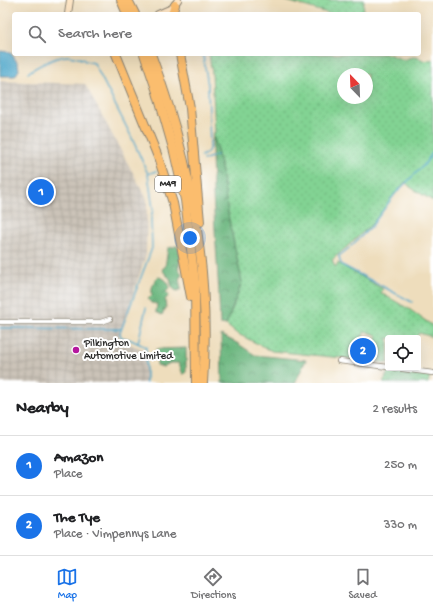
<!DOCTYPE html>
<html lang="en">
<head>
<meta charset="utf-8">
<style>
	body { margin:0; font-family:"Gochi Hand",sans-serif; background:#f2f2f2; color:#202124 }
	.controls { position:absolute; right:12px; bottom:12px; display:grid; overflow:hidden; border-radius:4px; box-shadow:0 4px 16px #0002 }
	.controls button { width:36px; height:36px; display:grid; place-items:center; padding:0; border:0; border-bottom:1px solid #e0e0e0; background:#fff; color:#202124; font:20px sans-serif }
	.compass { position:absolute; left:337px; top:68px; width:36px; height:36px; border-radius:50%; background:#fff; box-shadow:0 4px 16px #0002; rotate:337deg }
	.you { position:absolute; left:190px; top:238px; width:14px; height:14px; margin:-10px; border:3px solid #fff; border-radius:50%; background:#1a73e8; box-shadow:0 0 0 6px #1a73e833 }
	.badge { display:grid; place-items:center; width:26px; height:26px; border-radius:50%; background:#1a73e8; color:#fff; font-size:13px; font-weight:700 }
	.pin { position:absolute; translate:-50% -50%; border:2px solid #fff; box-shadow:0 1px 4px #0006 }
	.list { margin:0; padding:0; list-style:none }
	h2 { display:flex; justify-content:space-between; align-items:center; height:52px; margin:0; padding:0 16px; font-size:17px }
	h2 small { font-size:13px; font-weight:400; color:#757577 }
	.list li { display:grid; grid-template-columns:26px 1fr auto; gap:12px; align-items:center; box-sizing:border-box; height:60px; padding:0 16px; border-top:1px solid #e0e0e0 }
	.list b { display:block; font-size:15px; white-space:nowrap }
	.list p { margin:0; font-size:13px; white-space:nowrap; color:#757577 }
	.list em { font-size:13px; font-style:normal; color:#757577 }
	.icon { flex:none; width:22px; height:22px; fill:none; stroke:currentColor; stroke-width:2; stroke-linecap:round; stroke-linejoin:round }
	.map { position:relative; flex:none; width:433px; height:383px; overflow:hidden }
	.search { position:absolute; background:#fff; box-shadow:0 4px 16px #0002; left:12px; right:12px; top:12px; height:44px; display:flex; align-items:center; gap:10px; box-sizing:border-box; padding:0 14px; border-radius:4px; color:#757577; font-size:15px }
	.sheet { height:172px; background:#fff }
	nav { display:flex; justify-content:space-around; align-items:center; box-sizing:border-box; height:56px; border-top:1px solid #e0e0e0; background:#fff; font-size:11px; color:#757577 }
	nav a { display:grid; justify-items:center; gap:2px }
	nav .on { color:#1a73e8 }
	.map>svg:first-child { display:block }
	.industrial { fill:url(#industrial-grid) }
	.grass { fill:url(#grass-dots); stroke:#567f5f; fill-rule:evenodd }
	.forest { fill:url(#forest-crowns); stroke:#4a7054 }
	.water { fill:#4ba6c9; stroke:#3b687a }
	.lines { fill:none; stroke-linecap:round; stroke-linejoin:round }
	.stream { stroke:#4ba6c9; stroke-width:1.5 }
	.street-casing { stroke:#8c8474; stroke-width:6 }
	.secondary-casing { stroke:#8c8474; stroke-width:8 }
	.highway-casing { stroke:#8c8474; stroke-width:10 }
	.street { stroke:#fff; stroke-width:4.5 }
	.secondary { stroke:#fde5c5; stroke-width:6 }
	.highway { stroke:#fbbd6e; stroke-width:8 }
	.poi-dot { fill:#b5179e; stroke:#fff; stroke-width:1.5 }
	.labels { text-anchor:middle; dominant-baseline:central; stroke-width:4; stroke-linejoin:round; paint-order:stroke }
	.shield { fill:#fff; stroke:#6b6b6b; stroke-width:1 }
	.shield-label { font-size:10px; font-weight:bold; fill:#2b2b2b }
	.poi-label { font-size:11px; fill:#2b2b2b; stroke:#fff; text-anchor:start }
</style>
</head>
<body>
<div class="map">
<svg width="433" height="383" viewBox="0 0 433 383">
	<defs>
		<pattern id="industrial-grid" width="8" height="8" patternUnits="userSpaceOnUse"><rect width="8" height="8" fill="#cbc3b8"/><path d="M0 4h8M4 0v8" fill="none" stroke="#aea89e"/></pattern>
		<pattern id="grass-dots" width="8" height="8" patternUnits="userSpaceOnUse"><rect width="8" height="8" fill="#82d393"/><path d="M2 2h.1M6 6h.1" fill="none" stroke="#70b57f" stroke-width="1.8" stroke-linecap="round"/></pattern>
		<pattern id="forest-crowns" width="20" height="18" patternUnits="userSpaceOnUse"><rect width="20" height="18" fill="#69b57d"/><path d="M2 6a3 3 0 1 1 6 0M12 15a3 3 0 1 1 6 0" fill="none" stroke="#579367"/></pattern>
	</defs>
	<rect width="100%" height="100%" fill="#fff"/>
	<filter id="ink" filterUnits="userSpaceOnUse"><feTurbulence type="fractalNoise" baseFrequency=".025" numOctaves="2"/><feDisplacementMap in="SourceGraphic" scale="8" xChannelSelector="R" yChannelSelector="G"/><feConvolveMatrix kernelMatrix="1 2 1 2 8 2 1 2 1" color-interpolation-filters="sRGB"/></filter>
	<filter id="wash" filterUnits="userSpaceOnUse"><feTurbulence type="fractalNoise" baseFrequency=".012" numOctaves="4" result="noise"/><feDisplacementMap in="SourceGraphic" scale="16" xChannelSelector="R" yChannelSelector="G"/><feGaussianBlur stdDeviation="0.9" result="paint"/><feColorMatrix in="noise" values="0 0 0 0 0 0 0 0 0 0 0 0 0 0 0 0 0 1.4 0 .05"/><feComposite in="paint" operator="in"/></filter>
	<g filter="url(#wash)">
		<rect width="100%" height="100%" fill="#eeddbc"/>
		<!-- industrial -->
		<path class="industrial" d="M0,81L85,84L147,199L146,255L118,339L144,350L146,383H0Z"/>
		<!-- grass -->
		<g class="grass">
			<path d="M283,0H364L363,14H331Z"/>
			<path d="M209,54H388L404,60C412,56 417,56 425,61L433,59V201L410,187L405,182L371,225L332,260L335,267L338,263L383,289L381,293L409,309L433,326V337L419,333L416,338H388V363L373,361L377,335L365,331L352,359L272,351L236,333L226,325L242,282L229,220L222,172L213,133H215L212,73ZM343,74H367V98H343Z"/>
			<path d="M389,370L430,375L428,383H383Z"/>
		</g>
		<!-- forest -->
		<g class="forest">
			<path d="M213,133L222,172L229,220L242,282L226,325L220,324C219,281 215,238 213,195C213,174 211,154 213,133Z"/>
			<path d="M176,245C182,253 181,260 178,268L182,274L179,279L181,289L177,291C171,289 171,283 170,278L166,275L162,269L165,267L168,248L174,247Z"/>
			<path d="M158,277C165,278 168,281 170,288L166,292L169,295L165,300L166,308L162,315L156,312L157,304L151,303L148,299L152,295C151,289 153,281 158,277Z"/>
			<path d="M221,335L237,343L255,355L306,360L295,383H222Z"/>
			<path d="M186,348V372L183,375L179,363H170L163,367L157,365L156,349Z"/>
		</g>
		<!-- water -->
		<path class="water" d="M0,51L10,52L18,63L19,70L15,76H0Z"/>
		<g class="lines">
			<!-- stream -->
			<g class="stream">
				<path d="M81,58L85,61L94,63L131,136L148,174L153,209L151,219L152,248L120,333L121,337L129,339L146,347V383"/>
				<path d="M28,73C35,67 57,56 67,56C72,56 78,58 83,59"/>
				<path d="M201,156L207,153L210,147L208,86L203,54"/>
				<path d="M203,160L217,155"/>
				<path d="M148,174L156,171"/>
				<path d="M351,246L371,227L395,194L424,165L433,152"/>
				<path d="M349,248L339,256L340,261L342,265L412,302"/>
				<path d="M0,328L121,329"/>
				<path d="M138,343L146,308"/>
			</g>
		</g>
	</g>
	<g filter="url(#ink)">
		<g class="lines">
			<!-- street casing -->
			<g class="street-casing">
				<g id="street">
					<path d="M0,322H101L110,319"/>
					<path d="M339,361L388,367"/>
					<path d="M395,368L433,373"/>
				</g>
			</g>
			<!-- secondary casing -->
			<g class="secondary-casing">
				<g id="secondary">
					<path d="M68,14L70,0"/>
					<path d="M158,14L172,8L178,0"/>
				</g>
			</g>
			<!-- highway casing -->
			<g class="highway-casing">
				<g id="highway">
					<path d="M121,0L127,14"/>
					<path d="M128,0L135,14"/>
					<path d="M172,14L175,5"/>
					<path d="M116,54L158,157L173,203L191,297"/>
					<path d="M144,54L157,92L174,152L185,200L195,282L196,383"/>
					<path d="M151,54C190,158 211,271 203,383"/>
					<path d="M180,54L190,108L200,222"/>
				</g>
			</g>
			<!-- street -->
			<use href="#street" class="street"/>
			<!-- secondary -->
			<use href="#secondary" class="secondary"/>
			<!-- highway -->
			<use href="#highway" class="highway"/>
		</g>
	</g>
	<!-- markers -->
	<circle class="poi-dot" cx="76" cy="350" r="4"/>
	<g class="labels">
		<!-- shield labels -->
		<rect class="shield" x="155" y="176" width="26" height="16" rx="3"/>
		<g class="shield-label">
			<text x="168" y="184">M49</text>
		</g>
		<!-- poi labels -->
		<g class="poi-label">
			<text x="84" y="344">Pilkington<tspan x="84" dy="13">Automotive Limited</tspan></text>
		</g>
	</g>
</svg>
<div class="controls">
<button><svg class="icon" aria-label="locate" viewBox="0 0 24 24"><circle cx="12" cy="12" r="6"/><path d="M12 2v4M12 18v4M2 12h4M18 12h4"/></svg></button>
</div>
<svg class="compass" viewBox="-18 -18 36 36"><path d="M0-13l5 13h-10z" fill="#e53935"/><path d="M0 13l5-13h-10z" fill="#757577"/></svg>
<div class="you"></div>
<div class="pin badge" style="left:41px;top:192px">1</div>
<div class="pin badge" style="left:363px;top:351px">2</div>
<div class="search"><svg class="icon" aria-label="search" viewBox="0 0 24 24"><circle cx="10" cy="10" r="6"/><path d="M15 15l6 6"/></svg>Search here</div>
</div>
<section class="sheet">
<h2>Nearby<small>2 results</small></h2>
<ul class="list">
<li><span class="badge">1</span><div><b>Amazon</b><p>Place</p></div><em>250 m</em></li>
<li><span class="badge">2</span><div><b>The Tye</b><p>Place · Vimpennys Lane</p></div><em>330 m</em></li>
</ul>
</section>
<nav>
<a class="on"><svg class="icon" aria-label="map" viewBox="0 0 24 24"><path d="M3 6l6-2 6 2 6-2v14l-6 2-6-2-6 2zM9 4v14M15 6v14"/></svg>Map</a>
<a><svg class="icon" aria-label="directions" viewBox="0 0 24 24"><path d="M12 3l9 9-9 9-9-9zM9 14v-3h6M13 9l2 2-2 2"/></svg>Directions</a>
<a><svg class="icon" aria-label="saved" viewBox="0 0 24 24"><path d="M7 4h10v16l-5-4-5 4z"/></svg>Saved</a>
</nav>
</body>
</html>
